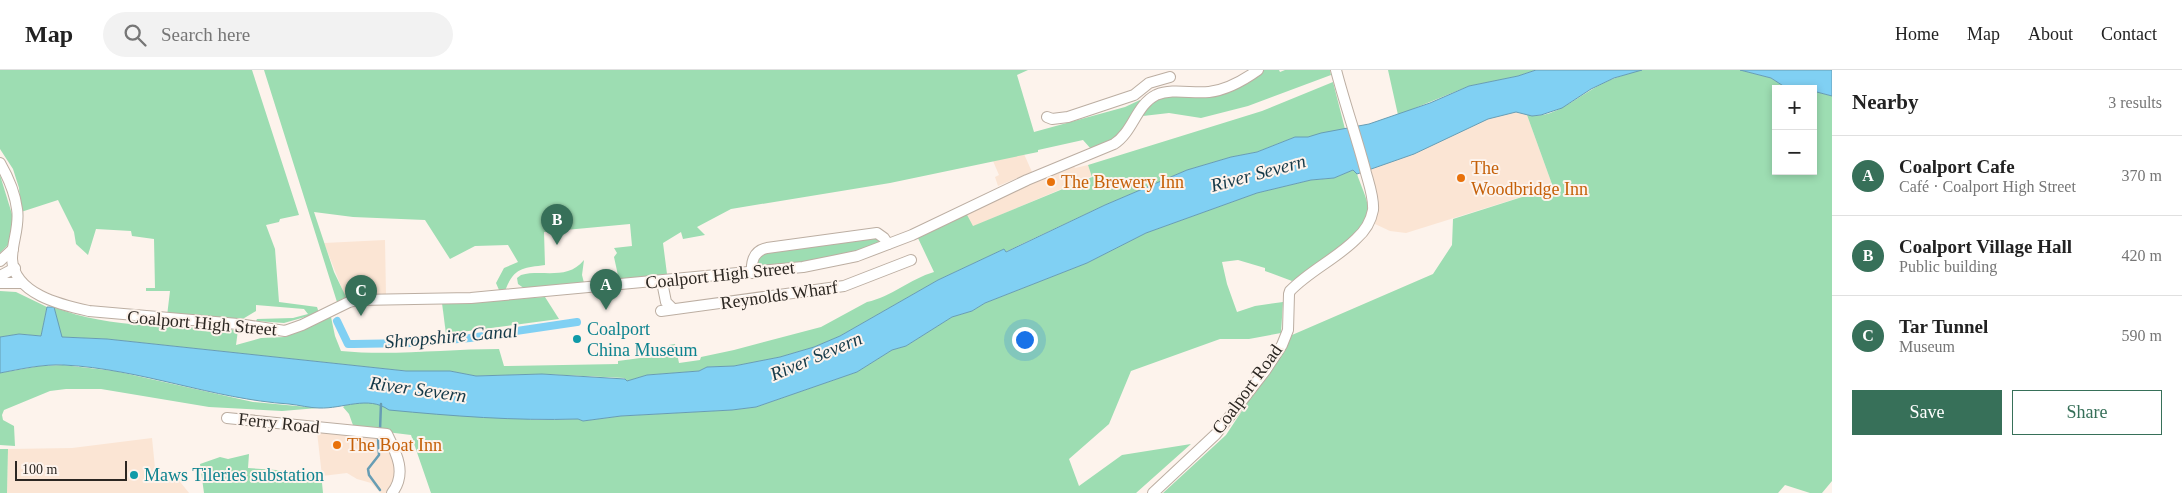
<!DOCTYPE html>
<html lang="en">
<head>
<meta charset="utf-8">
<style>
	body { margin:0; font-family:Georgia,serif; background:#f2f2f2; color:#222 }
	.controls { position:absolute; right:15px; top:15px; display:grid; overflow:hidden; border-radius:0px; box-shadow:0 2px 8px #0003 }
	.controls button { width:45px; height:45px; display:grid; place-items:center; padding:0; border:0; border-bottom:1px solid #e0e0e0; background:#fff; color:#222; font:25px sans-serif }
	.scale { position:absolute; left:15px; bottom:12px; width:112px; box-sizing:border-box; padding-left:5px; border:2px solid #2c2722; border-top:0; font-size:14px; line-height:18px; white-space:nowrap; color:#2c2722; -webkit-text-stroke:4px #fdf3ec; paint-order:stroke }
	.you { position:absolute; left:1024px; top:269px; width:18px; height:18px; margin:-12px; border:4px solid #fff; border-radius:50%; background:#1a73e8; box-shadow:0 0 0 8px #1a73e833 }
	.badge { display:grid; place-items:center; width:32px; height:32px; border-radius:50%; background:#377059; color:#fff; font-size:16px; font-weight:700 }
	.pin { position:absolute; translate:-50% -41px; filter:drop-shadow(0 1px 2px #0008) }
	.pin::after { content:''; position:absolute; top:26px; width:18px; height:15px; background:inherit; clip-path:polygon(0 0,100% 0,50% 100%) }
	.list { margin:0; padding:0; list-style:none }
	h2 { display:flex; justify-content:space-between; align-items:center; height:65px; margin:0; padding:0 20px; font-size:21px }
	h2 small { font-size:16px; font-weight:400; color:#767676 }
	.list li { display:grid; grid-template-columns:32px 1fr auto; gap:15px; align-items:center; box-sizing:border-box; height:80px; padding:0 20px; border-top:1px solid #e0e0e0 }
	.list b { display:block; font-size:19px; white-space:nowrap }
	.list p { margin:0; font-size:16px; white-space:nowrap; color:#767676 }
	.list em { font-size:16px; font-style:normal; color:#767676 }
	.actions { display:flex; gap:10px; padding:15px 20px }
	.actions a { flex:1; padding:11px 0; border:1px solid #377059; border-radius:0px; text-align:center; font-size:18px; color:#377059 }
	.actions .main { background:#377059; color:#fff }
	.icon { flex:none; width:28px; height:28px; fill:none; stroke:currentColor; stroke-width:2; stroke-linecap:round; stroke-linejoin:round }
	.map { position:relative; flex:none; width:1832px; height:423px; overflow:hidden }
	header { display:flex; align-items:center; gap:30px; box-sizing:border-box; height:70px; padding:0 25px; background:#fff; border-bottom:1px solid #e0e0e0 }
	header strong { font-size:24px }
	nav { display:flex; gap:28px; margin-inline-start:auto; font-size:18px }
	.search { width:350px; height:45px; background:#f2f2f2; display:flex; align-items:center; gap:12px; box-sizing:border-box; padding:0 18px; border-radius:28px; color:#767676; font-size:19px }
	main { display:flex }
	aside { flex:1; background:#fff }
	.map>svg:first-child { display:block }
	.built { fill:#fbe5d4 }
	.green { fill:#9dddb2 }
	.water { fill:#80d0f3; stroke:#679db4 }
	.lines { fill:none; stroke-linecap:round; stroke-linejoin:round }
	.stream { stroke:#679db4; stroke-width:2.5 }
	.canal { stroke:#80d0f3; stroke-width:8 }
	.minor-casing { stroke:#bcaea2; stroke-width:12 }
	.minor { stroke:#fff; stroke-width:10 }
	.food-dot { fill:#e8710a; stroke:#fdf3ec; stroke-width:2 }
	.culture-dot { fill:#0f9aa8; stroke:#fdf3ec; stroke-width:2 }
	.labels { text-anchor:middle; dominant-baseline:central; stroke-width:4; stroke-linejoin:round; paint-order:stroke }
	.food-label { font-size:18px; fill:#c56008; stroke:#fdf3ec; text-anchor:start }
	.street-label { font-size:18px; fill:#2c2722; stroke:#fdf3ec }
	.culture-label { font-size:18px; fill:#0d838f; stroke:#fdf3ec; text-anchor:start }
	.water-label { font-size:19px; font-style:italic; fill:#143948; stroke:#fdf3ec }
</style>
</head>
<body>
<header>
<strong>Map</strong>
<div class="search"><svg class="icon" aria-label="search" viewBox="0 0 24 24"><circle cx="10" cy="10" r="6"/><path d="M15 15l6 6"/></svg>Search here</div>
<nav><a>Home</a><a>Map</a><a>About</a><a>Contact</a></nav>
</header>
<main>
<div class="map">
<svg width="1832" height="423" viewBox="0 0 1832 423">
	<rect width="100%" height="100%" fill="#fdf3ec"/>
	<!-- built -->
	<g class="built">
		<path d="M1516,42L1527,45L1553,117L1406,163L1390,161L1375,154L1379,132L1371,99L1414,84L1488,49Z"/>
		<path d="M1024,84L1032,102L998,116L995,107L999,105L993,91Z"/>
		<path d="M1088,95L1092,106L972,157L966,143L1018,118L1074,96L1075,98Z"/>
		<path d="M385,170L386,226L346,229L324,173Z"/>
		<path d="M317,362L359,365L384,368L388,371L396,398L393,411L386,423H381L371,413L357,409L347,403L322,406Z"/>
		<path d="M152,368L155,398L177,408L189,423H7L8,379L72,378Z"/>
	</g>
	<!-- green -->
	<g class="green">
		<path d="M0,0H252L299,145L280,149L279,152L266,155L275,179L279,232L317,237L319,243L284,253L256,251L257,249L293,248L308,244L304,239L256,235V241L241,250L167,246L170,221H146V218H155L154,169L132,166L131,161L96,159L88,185L76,174L74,162L58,130L21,142L19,118L13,99L0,79Z"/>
		<path d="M264,0H1028L1017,5L1034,62L1125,37L1140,30L1142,31L1117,67L1091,79L1083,70L1038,80V82L890,113L731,139L697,157L705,165L683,169L681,162L663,173L667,204L619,210L614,187L617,183L614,178L632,176L630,154L544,162L545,195C523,198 514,197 505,221L499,220L496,213L504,198L518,192L508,175L475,176L450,189L425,150L353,147L314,142L334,202L346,227L337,232Z"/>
		<path d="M1264,0H1279L1280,2L1285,0H1330L1331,5L1248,36L1201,48L1169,43L1143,46C1153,17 1205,26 1231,20C1244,17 1254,8 1264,0Z"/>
		<path d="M1388,0H1536L1518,6L1469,16L1398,45Z"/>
		<path d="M1642,0H1740L1771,8L1788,19H1776V101H1813V21L1832,26V411L1822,423H1810L1785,415L1778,423H1163L1226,365L1292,265L1433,204L1452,175L1453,149L1553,117L1527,45C1550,50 1572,31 1591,20C1607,10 1625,4 1642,0Z"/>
		<path d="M1333,12L1345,59L1308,67H1295L1257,82L1231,87L1187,100L1105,135L1005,182L1004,179L938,210L840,266L814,277L780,287L734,296L707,297L699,301L647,305L627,311L624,308L542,304L476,306L450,301H406L107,269L61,267L54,237C111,260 177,255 238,260L236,275L261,268L285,267L331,247L335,266L341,281C392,286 447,279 499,279L504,296L618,294V291L670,284L669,275L675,274L679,293L700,290L701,287L734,280L821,257L867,232C891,227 910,209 934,202L917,166L966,143L973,156L1092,107L1088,95L1262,41Z"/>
		<path d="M1353,100L1357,104C1360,114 1369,131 1368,141C1365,169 1314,197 1292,211L1265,201V198L1238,190L1222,192L1227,214L1237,242L1255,236L1283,232L1281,263L1249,269H1220L1131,301L1109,354L1069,389L1079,416L1122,385L1191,374L1136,423H431L411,365L354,358L349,344L343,337L346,335L366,332L537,350L578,349L583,351L621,346L732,340L756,337L857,302L892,280L906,276L952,247L972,241L985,233L1087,193L1146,163L1257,123L1311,110L1334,108Z"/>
		<path d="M0,105L15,154L12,171L0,183Z"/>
		<path d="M870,167L880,169L881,172L877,175L824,190L759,198L757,195L758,186L770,181Z"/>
		<path d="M584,190L582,205L584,213L525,219L518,214L517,208L521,205C542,199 567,211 584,190Z"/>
		<path d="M0,221L16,222L47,237L41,266L19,264L0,267Z"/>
		<path d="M545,227L559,249L446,264L442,233Z"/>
		<path d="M63,295L115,301L253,332L318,338L282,341L209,337L101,319H66L50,321L4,340L2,345L3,350L14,356L15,376L0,375V303L40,296Z"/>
		<path d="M0,379H8L7,423H0Z"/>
		<path d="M249,384L248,398L321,403L323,423H204L200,394L220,387L228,389Z"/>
	</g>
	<!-- water -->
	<g class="water">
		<path d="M1536,0H1642L1614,8L1591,19L1562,38L1541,45L1532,46L1516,42L1488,49L1414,84L1357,104L1353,100L1334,108L1311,110L1257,123L1146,163L1087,193L985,233L972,241L952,247L906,276L892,280L857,302L756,337L732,340L621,346L583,351L578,349C515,351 452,346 389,340C368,325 343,339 319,338C310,338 299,335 289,334C213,329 141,299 64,295C43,294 21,299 0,303V267L19,264L41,266L47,237H54L62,267L107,269L406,301H450L476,306L542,304L625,309L627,311L647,305L699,301L707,297L734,296L780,287L814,277L840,266L938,210L1004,179L1006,182L1105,135L1187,100L1231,87L1257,82L1295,67H1308L1321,63L1369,54L1430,33L1469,16L1518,6Z"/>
		<path d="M1740,0H1832V26L1813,21V19H1788L1771,8Z"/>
	</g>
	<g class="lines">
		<!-- stream -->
		<g class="stream">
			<path d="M380,360L381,334"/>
			<path d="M378,368L379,385L368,399L369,405L380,420"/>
		</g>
		<!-- canal -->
		<path class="canal" d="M337,251L348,274H353L412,273L470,268L577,252"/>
		<!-- minor casing -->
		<g class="minor-casing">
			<g id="minor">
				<path d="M1047,47L1052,49L1068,47L1134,25L1149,13L1170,7"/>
				<path d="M0,93C8,107 15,123 17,139C20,156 12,172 12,189C14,224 61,235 89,241L238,254L285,261L302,255L349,232L358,230L471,228L803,197L857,186L912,165L1027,110L1114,74C1133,62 1136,35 1156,25C1173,18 1192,24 1209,22C1227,20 1244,10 1258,0"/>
				<path d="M0,191L13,179"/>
				<path d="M752,203C751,190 754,181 767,178L877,163L884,168L888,174"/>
				<path d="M0,206L15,198"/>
				<path d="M662,212L666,232L673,239"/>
				<path d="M0,213H22"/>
				<path d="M661,241L844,216L911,190"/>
				<path d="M227,348L387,364C397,384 407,404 392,423"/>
				<path d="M1153,423L1216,364L1265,301L1282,275L1288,260L1289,224L1290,221C1309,201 1336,189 1356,169C1364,162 1371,151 1373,140C1374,128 1369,114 1366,103C1357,68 1345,35 1336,0"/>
			</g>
		</g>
		<!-- minor -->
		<use href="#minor" class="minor"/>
	</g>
	<!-- markers -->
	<g class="food-dot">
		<circle cx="1461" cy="108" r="5"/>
		<circle cx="1051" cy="112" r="5"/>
		<circle cx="337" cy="375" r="5"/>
	</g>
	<g class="culture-dot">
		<circle cx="577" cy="269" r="5"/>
		<circle cx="134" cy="405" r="5"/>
	</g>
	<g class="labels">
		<!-- food labels -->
		<g class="food-label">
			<text x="1471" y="98">The<tspan x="1471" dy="21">Woodbridge Inn</tspan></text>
			<text x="1061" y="112">The Brewery Inn</text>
			<text x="347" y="375">The Boat Inn</text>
		</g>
		<!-- street labels -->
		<g class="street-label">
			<text transform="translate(720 205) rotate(-6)">Coalport High Street</text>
			<text transform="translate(779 225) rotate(-8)">Reynolds Wharf</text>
			<text transform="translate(202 253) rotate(5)">Coalport High Street</text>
			<text transform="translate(1247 319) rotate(-54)">Coalport Road</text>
			<text transform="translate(279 353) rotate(6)">Ferry Road</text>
		</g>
		<!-- culture labels -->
		<g class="culture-label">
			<text x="587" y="259">Coalport<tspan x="587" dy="21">China Museum</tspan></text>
			<text x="144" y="405">Maws Tileries substation</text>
		</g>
		<!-- water labels -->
		<g class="water-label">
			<text transform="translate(1258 103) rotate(-15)">River Severn</text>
			<text transform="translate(451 266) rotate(-5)">Shropshire Canal</text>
			<text transform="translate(816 286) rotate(-23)">River Severn</text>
			<text transform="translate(418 319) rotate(8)">River Severn</text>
		</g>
	</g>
</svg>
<div class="controls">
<button>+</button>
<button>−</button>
</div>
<div class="scale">100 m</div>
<div class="you"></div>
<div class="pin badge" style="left:606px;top:240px">A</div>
<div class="pin badge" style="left:557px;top:175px">B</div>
<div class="pin badge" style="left:361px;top:246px">C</div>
</div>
<aside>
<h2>Nearby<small>3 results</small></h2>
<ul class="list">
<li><span class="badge">A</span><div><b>Coalport Cafe</b><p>Café · Coalport High Street</p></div><em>370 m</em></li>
<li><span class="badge">B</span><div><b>Coalport Village Hall</b><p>Public building</p></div><em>420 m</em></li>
<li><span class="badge">C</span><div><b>Tar Tunnel</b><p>Museum</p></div><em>590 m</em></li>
</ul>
<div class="actions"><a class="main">Save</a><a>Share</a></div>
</aside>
</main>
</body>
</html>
